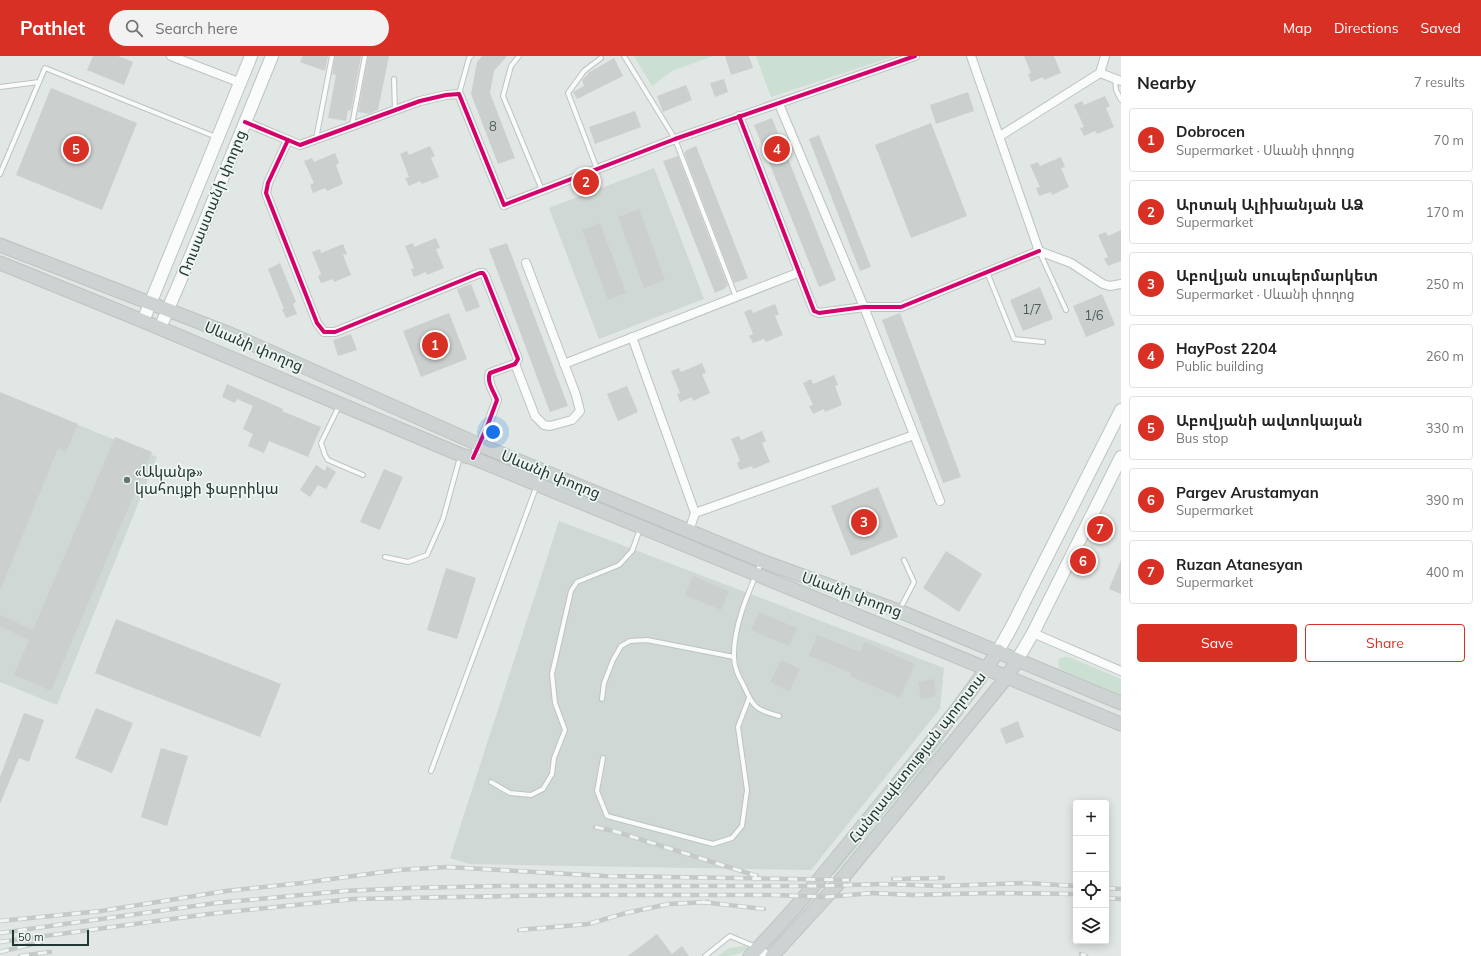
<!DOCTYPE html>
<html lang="en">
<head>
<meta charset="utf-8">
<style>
	body { margin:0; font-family:Mulish,"Noto Sans Armenian",sans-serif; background:#f2f2f2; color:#222 }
	.controls { position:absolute; right:12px; bottom:12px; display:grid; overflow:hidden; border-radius:4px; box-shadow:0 2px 10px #0003 }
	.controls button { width:36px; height:36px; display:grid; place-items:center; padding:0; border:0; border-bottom:1px solid #e0e0e0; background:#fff; color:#222; font:20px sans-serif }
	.scale { position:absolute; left:12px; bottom:10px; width:77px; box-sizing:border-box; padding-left:4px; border:2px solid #213734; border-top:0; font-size:11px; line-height:14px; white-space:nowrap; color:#213734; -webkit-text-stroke:3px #eff6f3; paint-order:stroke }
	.you { position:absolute; left:493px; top:376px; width:14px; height:14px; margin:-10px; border:3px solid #fff; border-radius:50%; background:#1a73e8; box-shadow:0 0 0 6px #1a73e833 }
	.badge { display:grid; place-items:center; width:26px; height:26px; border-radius:50%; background:#d93025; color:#fff; font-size:13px; font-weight:700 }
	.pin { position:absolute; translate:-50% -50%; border:2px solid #fff; box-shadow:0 1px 4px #0006 }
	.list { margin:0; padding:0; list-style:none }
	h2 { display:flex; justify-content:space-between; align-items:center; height:52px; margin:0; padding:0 16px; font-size:17px }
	h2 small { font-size:13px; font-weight:400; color:#767676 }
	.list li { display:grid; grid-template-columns:26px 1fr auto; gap:12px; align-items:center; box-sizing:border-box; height:64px; margin:0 8px 8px; padding:0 8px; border:1px solid #e0e0e0; border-radius:4px }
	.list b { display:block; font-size:15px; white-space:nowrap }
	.list p { margin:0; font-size:13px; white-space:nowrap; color:#767676 }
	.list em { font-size:13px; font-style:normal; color:#767676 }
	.actions { display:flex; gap:8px; padding:12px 16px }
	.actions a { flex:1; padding:9px 0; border:1px solid #d93025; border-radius:4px; text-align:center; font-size:14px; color:#d93025 }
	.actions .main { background:#d93025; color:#fff }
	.icon { flex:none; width:22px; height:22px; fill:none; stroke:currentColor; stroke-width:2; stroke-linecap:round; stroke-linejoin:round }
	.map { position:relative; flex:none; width:1121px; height:900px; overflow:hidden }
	header { display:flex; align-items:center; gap:24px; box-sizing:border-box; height:56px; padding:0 20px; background:#d93025; color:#fff }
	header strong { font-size:19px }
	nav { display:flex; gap:22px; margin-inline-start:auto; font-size:14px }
	.search { width:280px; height:36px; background:#f2f2f2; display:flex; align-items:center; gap:10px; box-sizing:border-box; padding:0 14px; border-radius:22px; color:#767676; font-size:15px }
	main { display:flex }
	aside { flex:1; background:#fff }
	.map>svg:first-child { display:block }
	.built { fill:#cfd8d4 }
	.green { fill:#cbdfd3 }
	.building { fill:#cbd0cf }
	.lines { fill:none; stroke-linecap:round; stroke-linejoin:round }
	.service-casing { stroke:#bec3c1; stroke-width:6 }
	.minor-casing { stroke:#bec3c1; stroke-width:10 }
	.tertiary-casing { stroke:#bec3c1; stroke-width:13 }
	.secondary-casing { stroke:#bec4c2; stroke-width:14 }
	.primary-casing { stroke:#bcc3c1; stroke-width:15 }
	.service { stroke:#fafbfb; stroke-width:4 }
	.minor { stroke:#fafbfb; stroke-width:8 }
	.tertiary { stroke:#fafbfb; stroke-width:11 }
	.secondary { stroke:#fafbfb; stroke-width:12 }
	.primary { stroke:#cdd3d2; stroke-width:13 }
	.rail-casing { stroke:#c5c9c8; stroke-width:4.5 }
	.rail { stroke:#eff6f3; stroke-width:3; stroke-dasharray:9; stroke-linecap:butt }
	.cycleway-casing { stroke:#eff6f3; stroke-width:6 }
	.cycleway { stroke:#d6006c; stroke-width:4 }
	.poi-dot { fill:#647572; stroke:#eff6f3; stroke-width:1.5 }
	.labels { text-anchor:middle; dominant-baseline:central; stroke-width:3.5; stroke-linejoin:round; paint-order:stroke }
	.number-label { font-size:13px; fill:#4c5d5b }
	.street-label { font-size:15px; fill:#213734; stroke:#eff6f3 }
	.poi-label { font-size:15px; fill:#213734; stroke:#eff6f3; text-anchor:start }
</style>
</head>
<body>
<header>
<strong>Pathlet</strong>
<div class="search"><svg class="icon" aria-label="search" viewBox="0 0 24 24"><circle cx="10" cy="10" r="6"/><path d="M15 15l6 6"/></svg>Search here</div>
<nav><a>Map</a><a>Directions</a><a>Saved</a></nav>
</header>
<main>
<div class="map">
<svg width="1121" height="900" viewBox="0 0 1121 900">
	<rect width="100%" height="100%" fill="#e1e7e4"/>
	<!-- built -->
	<g class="built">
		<path d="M654,112L704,243L599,283L549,152Z"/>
		<path d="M0,337L157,401L57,649L0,626Z"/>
		<path d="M559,465L944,612L940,653L811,814L469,808L450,802Z"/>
	</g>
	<!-- green -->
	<g class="green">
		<path d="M634,0H713L672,15L652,30Z"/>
		<path d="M756,0H891L892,1L771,41Z"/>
		<path d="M1065,601H1069L1121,623V639L1064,615L1059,612L1058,605L1060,602Z"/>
		<path d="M940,684L943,687L834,819L831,816Z"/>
		<path d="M746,890L747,892C739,900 730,900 718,900L729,892Z"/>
	</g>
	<!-- building -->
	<g class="building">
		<path d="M93,0H118L133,6L124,29L87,14Z"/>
		<path d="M303,0H328L325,15L300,6Z"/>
		<path d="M335,0H361L351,55L348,54L346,65L328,62L336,19L332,18Z"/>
		<path d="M368,0H389L378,54L369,58L358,56Z"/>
		<path d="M482,0H507L494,15L490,37L515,102L498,108L471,38L477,6Z"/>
		<path d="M725,0H749L753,12L731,19Z"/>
		<path d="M1024,0H1054L1061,17L1044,24L1043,21L1031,26L1028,18L1031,17Z"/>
		<path d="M614,2L623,20L577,43L573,36L584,30L582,24L588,18V17Z"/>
		<path d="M724,23L728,36L715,41L710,27Z"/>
		<path d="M686,29L692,44L663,56L657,40Z"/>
		<path d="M51,32L137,67L102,154L16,119Z"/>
		<path d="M968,36L974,55L936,68L930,49Z"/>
		<path d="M1105,40L1110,50L1106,52L1114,71L1097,78L1095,75L1084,80L1080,72L1084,71L1074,49L1082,45L1084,49Z"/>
		<path d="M635,55L641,71L595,88L589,71Z"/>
		<path d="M772,62L836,224L819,231L754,69Z"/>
		<path d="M931,67L967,160L911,182L875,89Z"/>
		<path d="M819,79L871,211L860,215L809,83Z"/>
		<path d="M430,90L435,100L431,102L439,121L422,128L420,125L409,130L405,122L409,121L400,98L407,95L409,99Z"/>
		<path d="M696,90L748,222L734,227L684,97L686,96L685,95Z"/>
		<path d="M335,97L339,107L336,109L343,128L327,135L325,132L313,137L310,129L314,127L304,105L312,102L314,106Z"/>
		<path d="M678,100L728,230L725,231L726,232L715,237L663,105Z"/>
		<path d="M1061,101L1065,111L1061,112L1069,131L1052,139L1051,136L1039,140L1036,132L1040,131L1030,109L1038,106L1040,110Z"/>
		<path d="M639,153L665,224L644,232L618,161Z"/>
		<path d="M600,167L626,237L608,244L582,174Z"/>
		<path d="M1121,174V205L1108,210L1104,203L1108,201L1098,179L1106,176L1108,180Z"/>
		<path d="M436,182L440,192L436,193L444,212L427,219L426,216L414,221L411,213L414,212L405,190L413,187L414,191Z"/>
		<path d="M507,187L568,350L550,356L489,193Z"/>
		<path d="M343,188L347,198L343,199L351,219L334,226L333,223L321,227L318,220L321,218L312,196L320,193L321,197Z"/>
		<path d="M280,207L296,246L293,248L297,258L286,262L282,253H284L268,213Z"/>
		<path d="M471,228L480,251L466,256L457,233Z"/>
		<path d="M1040,231L1053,263L1023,275L1010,244Z"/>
		<path d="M1102,238L1115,269L1086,281L1073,250Z"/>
		<path d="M775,248L779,258L775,260L783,279L766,286L764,283L753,287L749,280L753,278L744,256L751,253L753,257Z"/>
		<path d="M449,257L467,303L421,321L403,275Z"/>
		<path d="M900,257L961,421L943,427L882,264Z"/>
		<path d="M351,278L357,294L338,300L333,284Z"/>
		<path d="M702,307L706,317L702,318L710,337L693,345L692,341L680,346L677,338L680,337L671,315L679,312L681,316Z"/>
		<path d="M834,319L838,329L835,330L842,349L825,356L824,353L813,358L809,350L813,349L803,327L811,323L813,328Z"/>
		<path d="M227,328L283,353L282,355L321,371L308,401L269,385L264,397L248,390L253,378L243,373L253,350L237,343L235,347L222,341Z"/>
		<path d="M627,330L638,356L618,365L607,338Z"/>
		<path d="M0,336L78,368L66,396L58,392L0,535Z"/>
		<path d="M762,375L766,385L762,387L770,406L753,413L752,410L740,414L737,407L740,405L731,383L739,380L741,384Z"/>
		<path d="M115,381L152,396L51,635L14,619L29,584L0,570V559L33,574Z"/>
		<path d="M316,409L325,415L327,410L336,416L326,433L318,429L310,441L300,434Z"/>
		<path d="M384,413L403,421L380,474L360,466Z"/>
		<path d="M878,431L898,481L851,500L831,450Z"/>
		<path d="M946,495L982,518L959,556L923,532Z"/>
		<path d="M1121,504V538L1109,533Z"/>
		<path d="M446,512L476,522L457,583L427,574Z"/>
		<path d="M693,520L729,535L721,554L685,539Z"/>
		<path d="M759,556L797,572L789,590L751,574Z"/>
		<path d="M116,563L281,628L260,681L95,617Z"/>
		<path d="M817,579L860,596L865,586L915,608L900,642L850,620L851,617L809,600Z"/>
		<path d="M781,604L800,613L789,635L770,626Z"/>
		<path d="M934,623L936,640L921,643L918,626Z"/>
		<path d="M96,652L133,667L112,717L75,702Z"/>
		<path d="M24,657L44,664L29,706L19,702L0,748V721Z"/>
		<path d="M1018,665L1024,681L1006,688L1000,673Z"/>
		<path d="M161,692L188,700L167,770L141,761Z"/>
		<path d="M657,878L672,898L682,890L689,900H628Z"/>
	</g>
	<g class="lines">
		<!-- service casing -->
		<g class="service-casing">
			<g id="service">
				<path d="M519,0L511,10L503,40L542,134"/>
				<path d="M624,0L675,83L736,241"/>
				<path d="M394,23L395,54"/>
				<path d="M1115,23L1116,34L1121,44"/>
				<path d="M0,31L39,26"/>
				<path d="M459,38L469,2L471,0"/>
				<path d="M352,69L365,0"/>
				<path d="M316,83L332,0"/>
				<path d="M597,113L568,37L584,15L601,2"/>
				<path d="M0,118L45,12L216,81"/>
				<path d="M1040,197L1066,254"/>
				<path d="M987,216L1014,283L1043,286"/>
				<path d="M339,350L321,387L325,399L328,404L363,419"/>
				<path d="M385,501L408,506L427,499L443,463L460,401"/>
				<path d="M761,507C749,535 733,570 734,601C734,612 739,621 744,630C753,652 757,654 779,660"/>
				<path d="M900,553L914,526L904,504"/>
				<path d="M602,643L604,627L613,604L621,590L630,585L647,584L734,601"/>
				<path d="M603,702L597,735L607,760L713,788L732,782L742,770L747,734L738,671L749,642"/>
				<path d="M431,715L537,429"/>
				<path d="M491,726L510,737L531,739L543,733L552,718L554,702L565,674L555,647L552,618L571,535L577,526L619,509L632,495L640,473"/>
				<path d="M705,900L730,880L756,891"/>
			</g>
		</g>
		<!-- minor casing -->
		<g class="minor-casing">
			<g id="minor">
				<path d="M171,0L241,27"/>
				<path d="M971,0L1039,195L1071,207L1103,228L1110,230L1121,228"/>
				<path d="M1105,0L1100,17L1121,25"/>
				<path d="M779,48L864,251L940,445"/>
				<path d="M739,60L814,255L819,257L864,251H901L1039,195"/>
				<path d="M245,66L288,84L268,127L266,137L317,267L324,276H335L480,217H483L485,220L518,303L515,308L490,317C486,325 494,336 497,344L487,371L473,402"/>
				<path d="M1000,80L1100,17"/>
				<path d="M288,84L300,89L420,45L446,39L459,38L504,149L675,83L915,0"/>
				<path d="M632,281L695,457"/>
				<path d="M515,308L535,360L544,369L550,370L572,364L580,355L576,339L526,207"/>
				<path d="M564,308L800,216"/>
				<path d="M689,475L695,457L914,379"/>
				<path d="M1033,577L1121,615"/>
			</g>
		</g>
		<!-- tertiary casing -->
		<g class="tertiary-casing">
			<path id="tertiary" d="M758,892L765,900"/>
		</g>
		<!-- secondary casing -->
		<g class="secondary-casing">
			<g id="secondary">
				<path d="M143,265L251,0"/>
				<path d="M160,272L192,197L272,0"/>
				<path d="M998,595L1011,572L1121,354"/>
				<path d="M1017,604L1033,577L1121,401"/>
			</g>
		</g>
		<!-- primary casing -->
		<g class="primary-casing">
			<g id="primary">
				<path d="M0,189L230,278L480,389L762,505L899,555L1121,647"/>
				<path d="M0,207L143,265L461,399L473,402L1121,668"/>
				<path d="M750,900C797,853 838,800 880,749C921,699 963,649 998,595"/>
				<path d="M772,900L836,830L1007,621L1017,604"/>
			</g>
		</g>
		<!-- service -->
		<use href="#service" class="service"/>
		<!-- minor -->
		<use href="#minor" class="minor"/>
		<!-- tertiary -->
		<use href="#tertiary" class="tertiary"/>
		<!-- secondary -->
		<use href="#secondary" class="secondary"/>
		<!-- primary -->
		<use href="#primary" class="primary"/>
		<!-- rail casing -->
		<g class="rail-casing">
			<g id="rail">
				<path d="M595,771L614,775L757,820"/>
				<path d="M893,823L943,822"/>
				<path d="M1106,832L1121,833"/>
				<path d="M1106,842L1121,843"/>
				<path d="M702,846L764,853"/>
				<path d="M0,865L101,855L226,835L302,827L398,814L447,811L605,820L849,824"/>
				<path d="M519,874L588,868L626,857L669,848L707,846"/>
				<path d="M0,877L216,847L344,835L409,832L499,830H812L884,828L941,830L1026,827L1076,830"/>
				<path d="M0,886L209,858L353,843L562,839H775L826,841L873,837L913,839L992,837L1076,838"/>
				<path d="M0,896L41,886"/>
				<path d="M1081,898L1086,900"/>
				<path d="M20,900L50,896"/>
			</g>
		</g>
		<!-- rail -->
		<use href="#rail" class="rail"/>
		<!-- cycleway casing -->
		<g class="cycleway-casing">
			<g id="cycleway">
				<path d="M739,60L814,255L819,257L864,251H901L1039,195"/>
				<path d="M245,66L288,84L268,127L266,137L317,267L324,276H335L480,217H483L485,220L518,303L515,308L490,317C486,325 494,336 497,344L487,371L473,402"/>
				<path d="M288,84L300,89L420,45L446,39L459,38L504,149L675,83L915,0"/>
			</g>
		</g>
		<!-- cycleway -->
		<use href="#cycleway" class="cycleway"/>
	</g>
	<!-- markers -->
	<circle class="poi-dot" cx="127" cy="424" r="4"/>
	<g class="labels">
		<!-- number labels -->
		<g class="number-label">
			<text x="493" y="70">8</text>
			<text x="1032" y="253">1/7</text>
			<text x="1094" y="259">1/6</text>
		</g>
		<!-- street labels -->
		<g class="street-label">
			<text transform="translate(212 147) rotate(-68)">Ռուսաստանի փողոց</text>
			<text transform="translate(254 290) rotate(23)">Սևանի փողոց</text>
			<text transform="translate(551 418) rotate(22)">Սևանի փողոց</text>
			<text transform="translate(852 538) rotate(20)">Սևանի փողոց</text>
			<text transform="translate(917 701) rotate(-52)">Հանրապետության պողոտա</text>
		</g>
		<!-- poi labels -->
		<g class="poi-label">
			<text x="135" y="415">«Ականթ»<tspan x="135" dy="17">կահույքի ֆաբրիկա</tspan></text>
		</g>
	</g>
</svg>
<div class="controls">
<button>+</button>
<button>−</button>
<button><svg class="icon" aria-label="locate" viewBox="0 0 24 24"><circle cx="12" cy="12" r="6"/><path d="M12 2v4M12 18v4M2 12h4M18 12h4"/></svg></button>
<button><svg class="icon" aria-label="layers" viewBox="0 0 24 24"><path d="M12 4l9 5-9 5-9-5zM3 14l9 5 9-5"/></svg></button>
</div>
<div class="scale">50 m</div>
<div class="you"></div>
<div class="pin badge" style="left:435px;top:289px">1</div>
<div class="pin badge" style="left:586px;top:126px">2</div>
<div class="pin badge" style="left:864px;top:466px">3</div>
<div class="pin badge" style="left:777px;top:93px">4</div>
<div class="pin badge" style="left:76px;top:93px">5</div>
<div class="pin badge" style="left:1083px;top:505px">6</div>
<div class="pin badge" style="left:1100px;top:473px">7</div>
</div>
<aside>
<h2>Nearby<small>7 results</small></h2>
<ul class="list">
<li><span class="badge">1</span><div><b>Dobrocen</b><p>Supermarket · Սևանի փողոց</p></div><em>70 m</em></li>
<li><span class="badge">2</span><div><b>Արտակ Ալիխանյան ԱՁ</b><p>Supermarket</p></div><em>170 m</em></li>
<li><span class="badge">3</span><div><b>Աբովյան սուպերմարկետ</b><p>Supermarket · Սևանի փողոց</p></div><em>250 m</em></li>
<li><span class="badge">4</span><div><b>HayPost 2204</b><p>Public building</p></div><em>260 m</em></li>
<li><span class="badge">5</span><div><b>Աբովյանի ավտոկայան</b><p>Bus stop</p></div><em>330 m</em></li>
<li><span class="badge">6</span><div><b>Pargev Arustamyan</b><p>Supermarket</p></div><em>390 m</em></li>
<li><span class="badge">7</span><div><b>Ruzan Atanesyan</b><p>Supermarket</p></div><em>400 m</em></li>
</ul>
<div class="actions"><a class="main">Save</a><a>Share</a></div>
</aside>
</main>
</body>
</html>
